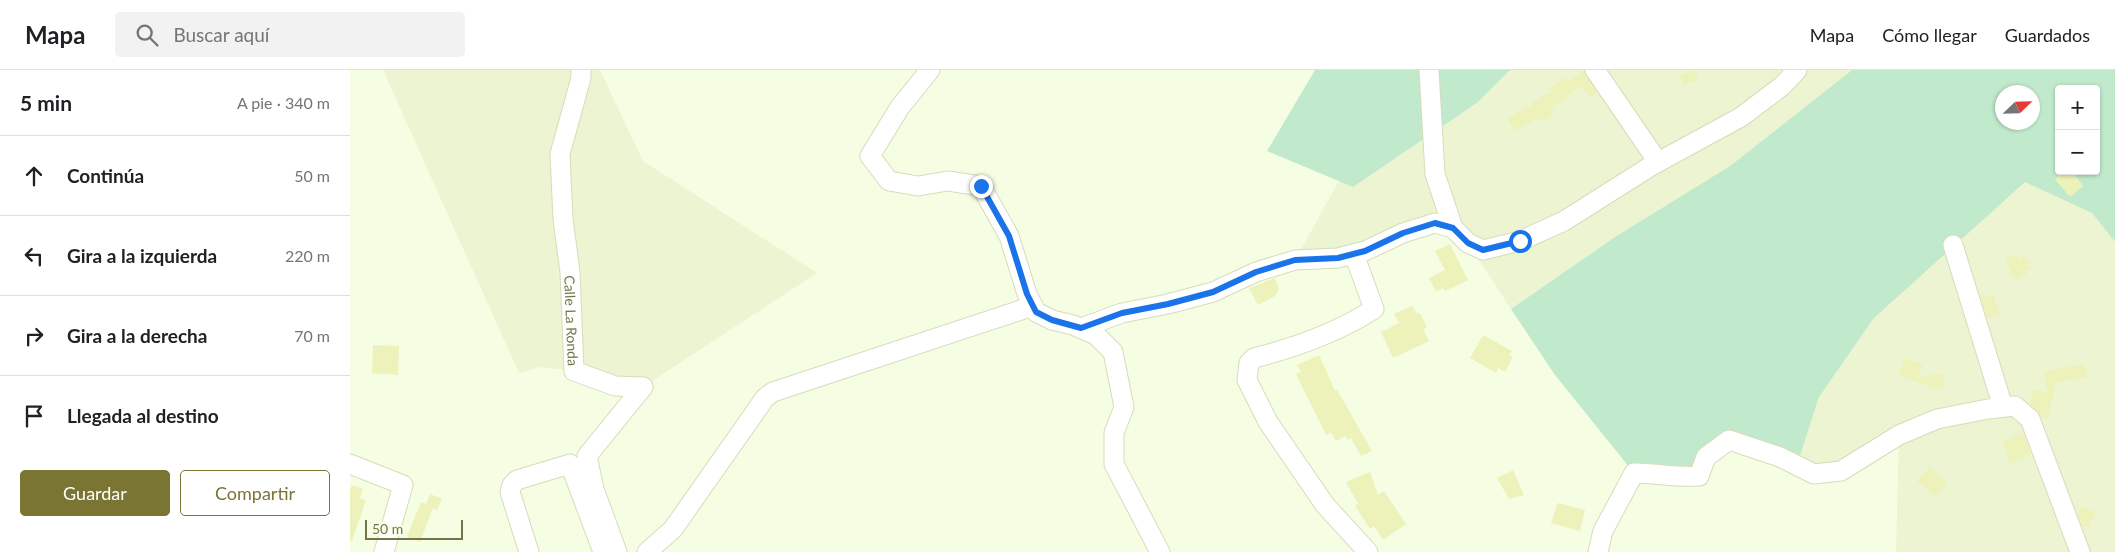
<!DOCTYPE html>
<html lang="es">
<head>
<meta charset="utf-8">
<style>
	body { margin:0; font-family:Lato,sans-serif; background:#f2f2f2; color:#202124 }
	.controls { position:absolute; right:15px; top:15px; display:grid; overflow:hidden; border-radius:5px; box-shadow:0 1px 4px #0004 }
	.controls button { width:45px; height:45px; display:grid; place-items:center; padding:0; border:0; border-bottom:1px solid #e0e0e0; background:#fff; color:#202124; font:25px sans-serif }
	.compass { position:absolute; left:1645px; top:15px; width:45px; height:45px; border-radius:50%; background:#fff; box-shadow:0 1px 4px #0004; rotate:67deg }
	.scale { position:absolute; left:15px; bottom:12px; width:98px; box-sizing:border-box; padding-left:5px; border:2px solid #737548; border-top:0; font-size:14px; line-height:18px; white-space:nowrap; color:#737548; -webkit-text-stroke:4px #f8ffe9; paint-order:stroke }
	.stop { position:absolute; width:15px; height:15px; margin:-11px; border:4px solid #1a73e8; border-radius:50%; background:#fff }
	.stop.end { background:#1a73e8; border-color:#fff; box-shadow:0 1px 5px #0008 }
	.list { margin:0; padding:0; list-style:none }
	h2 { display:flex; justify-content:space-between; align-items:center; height:65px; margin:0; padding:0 20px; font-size:21px }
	h2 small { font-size:16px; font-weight:400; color:#757577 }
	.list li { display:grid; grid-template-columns:32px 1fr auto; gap:15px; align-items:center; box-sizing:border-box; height:80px; padding:0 20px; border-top:1px solid #e0e0e0 }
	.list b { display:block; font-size:19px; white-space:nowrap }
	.list em { font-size:16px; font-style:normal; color:#757577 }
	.actions { display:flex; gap:10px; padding:15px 20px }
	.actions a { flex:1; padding:11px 0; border:1px solid #7a7533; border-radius:5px; text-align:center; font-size:18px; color:#7a7533 }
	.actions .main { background:#7a7533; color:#fff }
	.icon { flex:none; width:28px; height:28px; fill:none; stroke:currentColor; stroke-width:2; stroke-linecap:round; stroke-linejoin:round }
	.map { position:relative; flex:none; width:1765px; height:482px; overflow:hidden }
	header { display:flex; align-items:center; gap:30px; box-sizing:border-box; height:70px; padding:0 25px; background:#fff; border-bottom:1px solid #e0e0e0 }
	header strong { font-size:24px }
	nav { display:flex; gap:28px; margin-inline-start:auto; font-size:18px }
	.search { width:350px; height:45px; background:#f2f2f2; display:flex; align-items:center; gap:12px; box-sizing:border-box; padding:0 18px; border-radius:5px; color:#757577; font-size:19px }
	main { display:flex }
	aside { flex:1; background:#fff }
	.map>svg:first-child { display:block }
	.residential { fill:#ecf4d1 }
	.green { fill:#c1eacd; fill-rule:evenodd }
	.building { fill:#edf2ba }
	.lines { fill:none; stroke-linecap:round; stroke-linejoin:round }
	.minor-casing { stroke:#d7dcb9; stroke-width:21 }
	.minor { stroke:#fff; stroke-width:19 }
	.route { stroke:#1a73e8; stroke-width:6 }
	.labels { text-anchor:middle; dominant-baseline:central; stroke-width:4; stroke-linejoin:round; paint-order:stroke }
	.street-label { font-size:14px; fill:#737548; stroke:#f8ffe9 }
</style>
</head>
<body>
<header>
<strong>Mapa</strong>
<div class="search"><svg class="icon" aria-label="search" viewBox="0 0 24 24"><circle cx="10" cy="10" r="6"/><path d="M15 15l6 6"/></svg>Buscar aquí</div>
<nav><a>Mapa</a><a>Cómo llegar</a><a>Guardados</a></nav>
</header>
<main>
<aside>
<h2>5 min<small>A pie · 340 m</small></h2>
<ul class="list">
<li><svg class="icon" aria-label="ahead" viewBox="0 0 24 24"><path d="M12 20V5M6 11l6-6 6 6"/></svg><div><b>Continúa</b></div><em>50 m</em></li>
<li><svg class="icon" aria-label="left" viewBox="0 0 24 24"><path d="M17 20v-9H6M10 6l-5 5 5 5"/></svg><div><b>Gira a la izquierda</b></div><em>220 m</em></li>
<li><svg class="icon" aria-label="right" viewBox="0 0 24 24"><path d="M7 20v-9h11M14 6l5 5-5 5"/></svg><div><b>Gira a la derecha</b></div><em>70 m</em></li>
<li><svg class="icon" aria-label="arrive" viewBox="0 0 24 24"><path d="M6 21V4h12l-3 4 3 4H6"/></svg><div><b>Llegada al destino</b></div></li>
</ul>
<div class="actions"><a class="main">Guardar</a><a>Compartir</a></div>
</aside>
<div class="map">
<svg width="1765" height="482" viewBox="0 0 1765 482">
	<rect width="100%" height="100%" fill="#f5fde3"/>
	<!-- residential -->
	<g class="residential">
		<path d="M33,0H250L293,91L467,203L293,317L224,301L190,297L169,303Z"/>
		<path d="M1160,0H1502L1380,96L1265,167L1161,239L1118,173L1103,158L945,190L989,111L1128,32Z"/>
		<path d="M1675,111L1742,143L1765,172V482H1546L1549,365L1491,401L1447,395L1469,327L1524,248Z"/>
	</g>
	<!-- green -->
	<g class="green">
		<path d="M965,0H1160L1128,32L1003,117L917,81Z"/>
		<path d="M1502,0H1765V172L1742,143L1675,112L1524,248L1469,327L1447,395L1379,370L1349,406L1284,403L1205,305L1161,239L1265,167L1380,96ZM1709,19H1746V101H1709ZM1652,22H1682V52H1652Z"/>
	</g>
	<!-- building -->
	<g class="building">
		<path d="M1234,0L1247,22L1241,27L1231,16L1201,38L1204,45L1189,52L1188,48L1164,61L1157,48L1182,35L1181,32L1202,22L1199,19L1216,7L1219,11Z"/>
		<path d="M1345,0L1348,10L1334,15L1330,5Z"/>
		<path d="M1714,101H1722L1733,116L1720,127L1705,109Z"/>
		<path d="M1100,174L1118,210L1095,221L1094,218L1086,221L1079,208L1095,200L1085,181Z"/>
		<path d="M1666,184L1669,190L1675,187L1681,199L1675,201L1677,204L1665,210L1655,189Z"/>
		<path d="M925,208L929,219L925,226L908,235L899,218Z"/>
		<path d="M1633,223L1635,228L1643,225L1650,244L1637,248L1630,224Z"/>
		<path d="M1062,236L1067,244L1070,243L1077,257L1073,259L1079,271L1043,288L1031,262L1049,253L1044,244Z"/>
		<path d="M1133,265L1162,281L1159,285L1163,287L1155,302L1148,298L1146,303L1120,288Z"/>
		<path d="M23,275L49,276L48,305L22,303Z"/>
		<path d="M969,285L985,321L987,320L1022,381L1011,386L1001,368L998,370L995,366L986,371L981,362L976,365L946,304L951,302L947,295Z"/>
		<path d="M1554,288L1573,295L1568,308L1592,303L1595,316L1584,318L1548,305Z"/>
		<path d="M1734,294L1737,307L1706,313L1697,350L1692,348L1680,334L1684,319L1698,323L1694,302Z"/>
		<path d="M1673,363L1681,384L1660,393L1652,372Z"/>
		<path d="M1580,397L1597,413L1585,426L1567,411Z"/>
		<path d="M1163,400L1174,425L1159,429L1147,408Z"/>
		<path d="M1020,402L1028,425L1034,421L1056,454L1033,470L1024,456L1020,459L1005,436L1008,434L996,412Z"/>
		<path d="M2,415L13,419L10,428L16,430L2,471H0V420Z"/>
		<path d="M80,424L92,429L87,440L83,438L70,472L57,467L71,432L76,434Z"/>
		<path d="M1208,433L1235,440L1230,461L1201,453Z"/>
		<path d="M1731,437L1745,442L1739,457L1732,455L1728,446Z"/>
	</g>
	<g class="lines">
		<!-- minor casing -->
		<g class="minor-casing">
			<g id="minor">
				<path id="s1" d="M231,0V8L210,84L213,149L220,202L224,301L265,316L293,317"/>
				<path d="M580,0L550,37L520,86L539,111L568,116L598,111L631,116L659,166L677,224L686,242L702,250L723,255L746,265L763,282L774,337L764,363V394L810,482"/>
				<path d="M1079,0L1085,104L1103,158"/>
				<path d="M1245,0L1308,92"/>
				<path d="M1603,175L1653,337"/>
				<path d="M1004,184L1024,239C987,263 947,277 904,288L899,293L897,310L918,352L975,435L1018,482"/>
				<path d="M731,258L772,243L818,234L863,222L906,202L945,190L988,188L1015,181L1053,163L1085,153L1103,158L1118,173L1133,180L1170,171L1214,151L1301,96L1391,47L1432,16L1447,0"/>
				<path d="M0,394L53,415L34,482"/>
				<path d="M179,482L160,422L162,415L167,410L220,394L253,482"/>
				<path d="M267,482L244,419L237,386L293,317"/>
				<path d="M297,482L323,459L415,328L423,322L683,236"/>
				<path d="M1248,482L1253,461L1284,403C1306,403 1327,408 1349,406L1356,387L1379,370L1430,387L1464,404L1491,401L1549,365L1587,349L1638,339L1665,336L1680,349L1730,482"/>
			</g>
		</g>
		<!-- minor -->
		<use href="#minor" class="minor"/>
	</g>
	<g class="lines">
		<!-- route -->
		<path class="route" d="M631,116L659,166L677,224L686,242L702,250L731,258L772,243L818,234L863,222L906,202L945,190L988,188L1015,181L1053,163L1085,153L1103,158L1118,173L1133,180L1170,171"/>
	</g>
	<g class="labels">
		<!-- street labels -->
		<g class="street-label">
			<text stroke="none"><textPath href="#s1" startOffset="254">Calle La Ronda</textPath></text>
		</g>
	</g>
</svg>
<div class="controls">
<button>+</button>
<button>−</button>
</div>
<svg class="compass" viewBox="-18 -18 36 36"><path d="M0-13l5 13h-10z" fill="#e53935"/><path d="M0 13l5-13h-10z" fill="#757577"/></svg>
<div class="scale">50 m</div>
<div class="stop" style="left:1170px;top:171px"></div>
<div class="stop end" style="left:631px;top:116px"></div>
</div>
</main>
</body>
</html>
